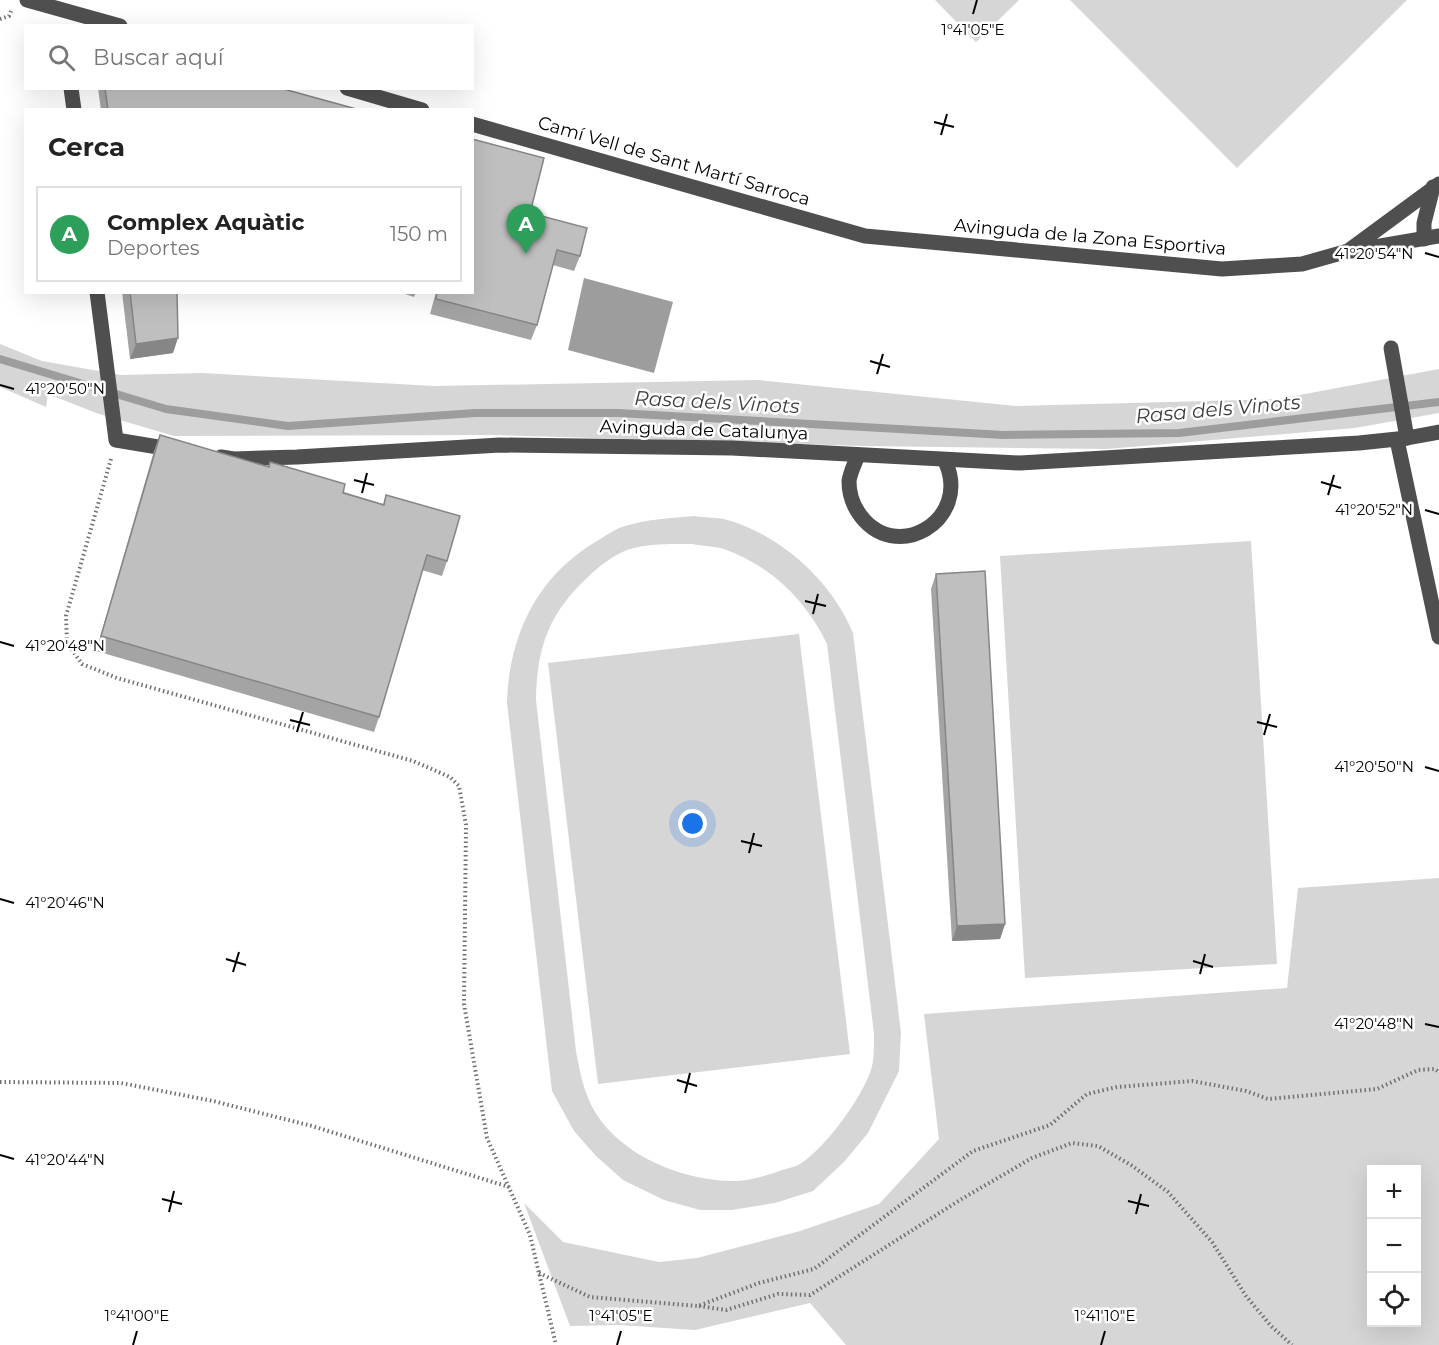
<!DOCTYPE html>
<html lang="es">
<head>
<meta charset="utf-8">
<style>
	body { margin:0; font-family:Montserrat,sans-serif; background:#f6f6f6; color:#222 }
	.controls { position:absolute; right:18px; bottom:18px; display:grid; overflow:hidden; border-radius:0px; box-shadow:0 6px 24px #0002 }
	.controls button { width:54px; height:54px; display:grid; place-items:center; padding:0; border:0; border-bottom:2px solid #e0e0e0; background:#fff; color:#222; font:30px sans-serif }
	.you { position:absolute; left:693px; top:824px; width:21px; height:21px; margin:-15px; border:4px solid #fff; border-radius:50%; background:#1a73e8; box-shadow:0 0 0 9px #1a73e833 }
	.badge { display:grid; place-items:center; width:39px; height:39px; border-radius:50%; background:#000; color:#fff; font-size:20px; font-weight:700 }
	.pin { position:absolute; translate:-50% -50px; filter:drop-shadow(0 2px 3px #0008) }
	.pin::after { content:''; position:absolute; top:32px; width:21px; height:18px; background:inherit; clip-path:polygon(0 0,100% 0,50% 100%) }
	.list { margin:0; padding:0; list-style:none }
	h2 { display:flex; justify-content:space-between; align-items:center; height:78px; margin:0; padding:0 24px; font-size:26px }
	h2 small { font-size:20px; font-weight:400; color:#767676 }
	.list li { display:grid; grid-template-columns:39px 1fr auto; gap:18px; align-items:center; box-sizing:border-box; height:96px; margin:0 12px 12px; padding:0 12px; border:2px solid #e0e0e0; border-radius:0px }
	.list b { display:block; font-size:22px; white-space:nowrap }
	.list p { margin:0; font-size:20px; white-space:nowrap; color:#767676 }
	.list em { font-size:20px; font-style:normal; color:#767676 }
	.icon { flex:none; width:33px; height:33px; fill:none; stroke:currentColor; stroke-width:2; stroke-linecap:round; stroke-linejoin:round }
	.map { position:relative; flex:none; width:1439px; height:1345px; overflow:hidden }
	.search { position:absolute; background:#fff; box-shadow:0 6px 24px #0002; left:24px; top:24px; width:450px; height:66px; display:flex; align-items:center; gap:15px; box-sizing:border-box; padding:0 21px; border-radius:0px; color:#767676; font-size:22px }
	.panel { position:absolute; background:#fff; box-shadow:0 6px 24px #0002; left:24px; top:108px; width:450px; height:186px; border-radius:0px }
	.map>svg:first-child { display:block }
	.green { fill:#d6d6d6; fill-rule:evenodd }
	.water { fill:#9d9d9d }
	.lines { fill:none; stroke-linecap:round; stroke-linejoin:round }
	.stream { stroke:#9d9d9d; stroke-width:8 }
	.path { stroke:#717171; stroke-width:4; stroke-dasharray:1.5 3; stroke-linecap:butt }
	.minor { stroke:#4f4f4f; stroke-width:15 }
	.wall { fill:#a4a4a4 }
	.shaded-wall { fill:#868686 }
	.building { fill:#bfbfbf; stroke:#868686; stroke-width:1.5 }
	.ticks { fill:none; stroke:#000; stroke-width:2 }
	.labels { text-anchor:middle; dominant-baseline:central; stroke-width:5; stroke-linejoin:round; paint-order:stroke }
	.street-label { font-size:18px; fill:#000; stroke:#fff }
	.water-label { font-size:20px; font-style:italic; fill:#3e3e3e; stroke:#fff }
	.ticks-label { font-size:15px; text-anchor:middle; fill:#000; stroke:#fff; stroke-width:5; stroke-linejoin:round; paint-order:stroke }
</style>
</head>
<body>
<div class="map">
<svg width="1439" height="1345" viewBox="0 0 1439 1345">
	<rect width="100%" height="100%" fill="#fff"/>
	<!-- green -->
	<g class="green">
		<path d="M935,0H1019L976,42Z"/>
		<path d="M1070,0H1407L1237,168Z"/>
		<path d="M0,344L42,361L121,375L202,373L434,386L758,380L1016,406L1278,399L1439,369V413L1355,428L1107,449L863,446L492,435L174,436L96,413L48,394L46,407L0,387Z"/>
		<path d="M694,516C706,518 720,517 731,521C784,538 832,582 853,633L901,1033L899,1071L868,1133L844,1162L813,1191L775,1203L732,1210H700L664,1200L623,1180L596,1156L574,1131L552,1091L507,703C509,635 537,576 597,541C606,536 616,528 625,526C648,519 671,518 694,516ZM692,544C702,546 714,546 724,549C771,566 806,600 827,644L874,1034C874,1042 874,1052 873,1061C869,1090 825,1149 800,1164C795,1167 788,1168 782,1170C766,1176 746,1182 729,1181C680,1179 622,1156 595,1112C584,1093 580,1073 576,1051L536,700C537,646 549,613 589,576C599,566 614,555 627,550C648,543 671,544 692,544Z"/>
		<path d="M1251,541L1277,964L1025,978L1000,556Z"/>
		<path d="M799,634L850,1054L598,1084L548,663Z"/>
		<path d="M1439,878V1345H846L810,1303L695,1330L619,1325L570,1326L524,1203L563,1242L659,1262L697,1258L800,1231L879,1204L939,1139L924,1014L1287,988L1298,888ZM1372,1170H1416V1322H1372Z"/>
	</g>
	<!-- water -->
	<path class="water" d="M584,278L673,302L654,373L568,350Z"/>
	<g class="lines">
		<!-- stream -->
		<path class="stream" d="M0,359L166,409L288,426L475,413H618L1004,435L1179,433L1439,402"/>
		<!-- path -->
		<g class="path">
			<path d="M0,19L9,16L11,11"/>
			<path d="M111,459L66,616L67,643L82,664L117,678L413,761L450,777L459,786L466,825L464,1004L487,1138L530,1235L556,1345"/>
			<path d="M0,1082L121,1083L213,1101L312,1126L509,1187"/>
			<path d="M539,1273L590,1297L698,1306L759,1283L814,1269L973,1151L1050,1125L1087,1094L1117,1087L1192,1081L1246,1091L1268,1099L1377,1089L1418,1070L1435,1069L1439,1072"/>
			<path d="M699,1306L726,1310L778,1294L810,1295L960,1200L1032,1158L1072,1143L1098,1146L1131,1165L1168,1192L1212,1242L1246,1296L1271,1326L1292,1345"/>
		</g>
		<!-- minor -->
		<g class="minor">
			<path d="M27,0L120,26"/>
			<path d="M71,88L74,110"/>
			<path d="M347,88L422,110"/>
			<path d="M472,124L865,236L1222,269L1302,264L1348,251L1439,184"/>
			<path d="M1424,239V223L1433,187"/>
			<path d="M1351,251L1439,236"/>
			<path d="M97,292L116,440L176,450"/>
			<path d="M1391,348L1407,438"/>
			<path d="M1397,440L1439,637"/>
			<path d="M858,455C855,463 850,473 849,481C849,492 852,503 858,512C894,567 973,520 945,461"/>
			<path d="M221,457L234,459L297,457L500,445L732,448L1020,463L1359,443L1407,438L1439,432"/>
		</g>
	</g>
	<!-- wall -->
	<g class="wall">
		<path d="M98,88H280L360,110H101Z"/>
		<path d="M530,213L580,256L574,271L553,265L537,325L531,340L430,314L436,292H472Z"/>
		<path d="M122,292H177L173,353L130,359Z"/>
		<path d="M399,292H416L414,297Z"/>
		<path d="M160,435L383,504L386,495L447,561L442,576L422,570L379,717L374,732L96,651L154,451Z"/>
		<path d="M936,574L1005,924L1000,939L952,941L931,589Z"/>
	</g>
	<!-- shaded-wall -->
	<g class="shaded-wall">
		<path d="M178,338L173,353L130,359L136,344Z"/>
		<path d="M1005,924L1000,939L952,941L957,926Z"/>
	</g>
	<!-- building -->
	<g class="building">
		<path d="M105,88H280L360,110H108Z"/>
		<path d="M472,139L544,158L530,213L587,228L580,256L557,250L537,325L436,299L437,292H472Z"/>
		<path d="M130,292H177L178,338L136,344Z"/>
		<path d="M160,435L269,467L270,462L345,484L343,493L384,505L386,495L460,516L447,561L427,555L379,717L101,636Z"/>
		<path d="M985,571L1005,924L957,926L936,574Z"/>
	</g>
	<!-- ticks -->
	<path class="ticks" d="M973,14L977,0M934,122L954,127M941,135L947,114M1425,253L1439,257M870,361L890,367M877,374L883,354M0,385L14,389M354,480L374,485M1321,482L1341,488M362,493L367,473M1328,495L1334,475M1425,510L1439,514M805,601L826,606M813,614L818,594M0,642L14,646M290,720L310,725M1257,722L1277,727M297,732L303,712M1264,735L1270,714M1425,767L1439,771M741,841L762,846M749,853L754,833M0,899L14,903M226,959L246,965M1193,961L1213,967M233,972L239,952M1200,974L1205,954M1425,1024L1439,1027M677,1080L697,1086M685,1093L690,1073M0,1155L14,1159M162,1199L182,1204M1128,1201L1149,1206M169,1212L174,1191M1136,1214L1141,1194M133,1345L137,1331M617,1345L621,1331M1101,1345L1105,1331"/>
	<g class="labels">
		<!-- street labels -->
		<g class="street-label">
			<text transform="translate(674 161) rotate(16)">Camí Vell de Sant Martí Sarroca</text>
			<text transform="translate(1090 237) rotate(5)">Avinguda de la Zona Esportiva</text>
			<text transform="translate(704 430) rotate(2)">Avinguda de Catalunya</text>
		</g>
		<!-- water labels -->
		<g class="water-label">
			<text transform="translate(717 402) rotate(3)">Rasa dels Vinots</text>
			<text transform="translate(1218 409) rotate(-5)">Rasa dels Vinots</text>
		</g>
	</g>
	<g class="ticks-label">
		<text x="973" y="35">1°41'05"E</text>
		<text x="1374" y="259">41°20'54"N</text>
		<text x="65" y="394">41°20'50"N</text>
		<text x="1374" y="515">41°20'52"N</text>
		<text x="65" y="651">41°20'48"N</text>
		<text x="1374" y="772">41°20'50"N</text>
		<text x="65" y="908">41°20'46"N</text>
		<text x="1374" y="1029">41°20'48"N</text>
		<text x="65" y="1165">41°20'44"N</text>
		<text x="137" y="1321">1°41'00"E</text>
		<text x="621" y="1321">1°41'05"E</text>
		<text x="1105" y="1321">1°41'10"E</text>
	</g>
</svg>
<div class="controls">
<button>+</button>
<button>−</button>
<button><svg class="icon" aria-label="locate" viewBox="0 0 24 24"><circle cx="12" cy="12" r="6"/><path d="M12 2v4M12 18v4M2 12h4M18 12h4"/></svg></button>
</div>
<div class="you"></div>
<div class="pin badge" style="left:526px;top:254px;background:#2e9e5b">A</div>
<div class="search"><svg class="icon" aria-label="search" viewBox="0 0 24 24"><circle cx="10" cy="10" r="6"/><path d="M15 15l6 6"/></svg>Buscar aquí</div>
<section class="panel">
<h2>Cerca<small></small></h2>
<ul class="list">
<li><span class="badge" style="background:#2e9e5b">A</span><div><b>Complex Aquàtic</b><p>Deportes</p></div><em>150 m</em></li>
</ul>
</section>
</div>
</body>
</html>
